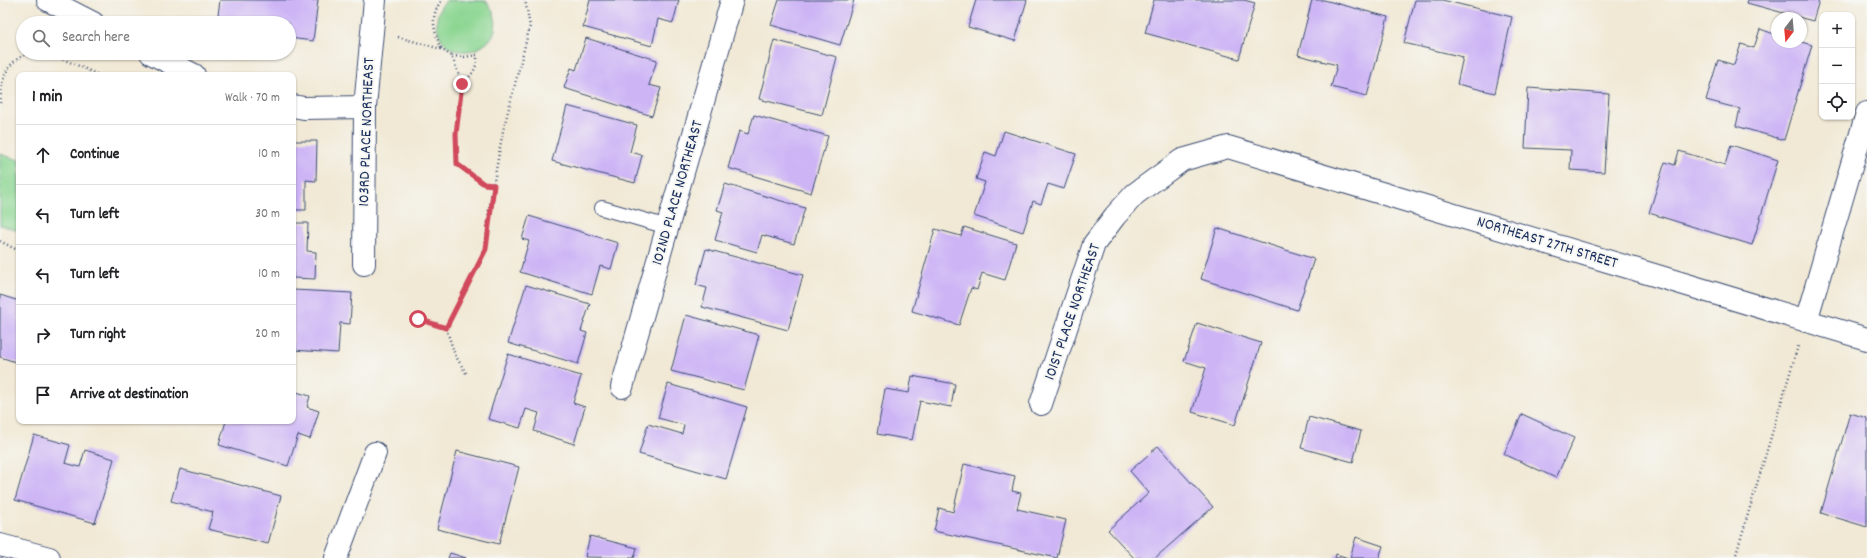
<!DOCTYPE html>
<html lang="en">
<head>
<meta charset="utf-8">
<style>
	body { margin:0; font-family:Dekko,sans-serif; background:#f2f2f2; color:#202124 }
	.controls { position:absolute; right:12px; top:12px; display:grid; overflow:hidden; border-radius:8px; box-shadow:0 1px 3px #0004 }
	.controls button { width:36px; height:36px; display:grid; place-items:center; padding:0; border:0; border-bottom:1px solid #e0e0e0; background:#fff; color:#202124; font:20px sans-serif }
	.compass { position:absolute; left:1771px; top:12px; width:36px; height:36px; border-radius:50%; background:#fff; box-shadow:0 1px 3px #0004; rotate:196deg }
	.stop { position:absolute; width:12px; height:12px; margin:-9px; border:3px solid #d1495b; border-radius:50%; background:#fff }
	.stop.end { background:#d1495b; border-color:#fff; box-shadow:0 1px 4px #0008 }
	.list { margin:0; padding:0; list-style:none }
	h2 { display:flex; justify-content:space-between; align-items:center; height:52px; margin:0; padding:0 16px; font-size:17px }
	h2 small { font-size:13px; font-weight:400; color:#757577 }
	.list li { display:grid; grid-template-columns:26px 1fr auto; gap:12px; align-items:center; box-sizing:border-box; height:60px; padding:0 16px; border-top:1px solid #e0e0e0 }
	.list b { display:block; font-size:15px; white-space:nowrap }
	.list em { font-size:13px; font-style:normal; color:#757577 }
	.icon { flex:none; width:22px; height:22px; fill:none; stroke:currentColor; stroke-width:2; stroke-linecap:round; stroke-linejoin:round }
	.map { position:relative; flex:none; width:1867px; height:558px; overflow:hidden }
	.search { position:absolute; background:#fff; box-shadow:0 1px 3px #0004; left:16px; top:16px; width:280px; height:44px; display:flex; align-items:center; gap:10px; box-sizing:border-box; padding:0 14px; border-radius:22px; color:#757577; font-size:15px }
	.panel { position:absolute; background:#fff; box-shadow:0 1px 3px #0004; left:16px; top:72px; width:280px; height:352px; border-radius:8px }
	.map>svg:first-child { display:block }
	.green { fill:#8cd692; stroke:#548278 }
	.building { fill:#cdb5f5 }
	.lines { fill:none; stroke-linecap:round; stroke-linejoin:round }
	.lane-casing { stroke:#3b4b70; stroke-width:16 }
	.street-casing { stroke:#3b4b70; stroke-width:24 }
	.path { stroke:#3b4b70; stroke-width:2.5; stroke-dasharray:1 3; stroke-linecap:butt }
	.lane { stroke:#fff; stroke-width:14 }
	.street { stroke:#fff; stroke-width:22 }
	.route { stroke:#d1495b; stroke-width:5 }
	.labels { text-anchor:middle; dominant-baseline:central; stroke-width:4; stroke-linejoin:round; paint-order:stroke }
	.street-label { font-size:16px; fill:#1b2f5e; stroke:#f6f6f2 }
</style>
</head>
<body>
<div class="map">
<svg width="1867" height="558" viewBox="0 0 1867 558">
	<rect width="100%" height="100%" fill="#f6f6f2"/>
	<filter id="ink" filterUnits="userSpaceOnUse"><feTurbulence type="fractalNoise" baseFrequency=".025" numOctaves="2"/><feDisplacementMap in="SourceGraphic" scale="8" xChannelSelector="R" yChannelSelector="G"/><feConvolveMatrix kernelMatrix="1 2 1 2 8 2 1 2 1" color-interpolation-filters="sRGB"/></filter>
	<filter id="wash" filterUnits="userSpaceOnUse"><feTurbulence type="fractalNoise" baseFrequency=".012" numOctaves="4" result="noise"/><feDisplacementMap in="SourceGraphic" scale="16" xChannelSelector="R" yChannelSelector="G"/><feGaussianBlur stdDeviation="0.9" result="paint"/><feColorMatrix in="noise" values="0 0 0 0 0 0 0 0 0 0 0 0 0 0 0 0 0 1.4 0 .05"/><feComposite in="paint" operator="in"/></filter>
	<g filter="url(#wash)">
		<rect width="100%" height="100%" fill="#f1e9d5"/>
		<!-- green -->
		<g class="green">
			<path d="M447,0L486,1C523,46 442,75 437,25C436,15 440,6 447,0Z"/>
			<path d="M0,154L19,160V231L0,225Z"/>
		</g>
		<g id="blocks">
			<!-- building -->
			<g class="building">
				<path d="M220,0H318L313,41L289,38V23H217Z"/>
				<path d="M590,0H679L673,23L658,19L652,46L583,27Z"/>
				<path d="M779,0H854L840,45L771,25Z"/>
				<path d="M976,0H1027L1015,41L968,27Z"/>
				<path d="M1154,0H1244L1255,3L1239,59L1145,33Z"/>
				<path d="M1312,0H1324L1388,17L1367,96L1331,87L1337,65L1298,55Z"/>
				<path d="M1415,0H1442L1512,17L1495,93L1457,84L1463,57L1404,43Z"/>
				<path d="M1748,0H1819L1813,21L1747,3Z"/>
				<path d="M1760,29L1777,35V42H1801L1812,45L1784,140L1736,126L1740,109L1706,100L1718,60L1734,65L1741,44L1754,48Z"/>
				<path d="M586,38L657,60L649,85L661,88L652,116L564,88L571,68L576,70Z"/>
				<path d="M774,40L837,57L822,115L759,99Z"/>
				<path d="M1528,88L1609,94L1604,172L1570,170L1571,150L1525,148Z"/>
				<path d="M567,106L637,125L630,152L642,155L635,183L552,161Z"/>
				<path d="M754,115L828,136L811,193L728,168L739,131L748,134Z"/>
				<path d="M1004,131L1076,154L1064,189L1048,184L1041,204L1033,201L1023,232L974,216L985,182L976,179L985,152L996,156Z"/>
				<path d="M293,141H317L316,181L306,180V210H293Z"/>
				<path d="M1731,145L1778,160L1752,245L1649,213L1665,162L1675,165L1679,151L1725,165Z"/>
				<path d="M725,184L805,208L794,244L762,235L757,252L715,240L723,212L717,210Z"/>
				<path d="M529,216L618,243L611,269L600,266L592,294L520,272L529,241L522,239Z"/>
				<path d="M293,223H308L307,251L316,252L315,279L293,278Z"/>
				<path d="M964,227L1016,243L1005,280L982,273L977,290L971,288L959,325L912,311L935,229L961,236Z"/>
				<path d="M1217,228L1314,259L1297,310L1201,279Z"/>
				<path d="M706,249L803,275L788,330L702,307L707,288L696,285Z"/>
				<path d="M526,285L590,304L581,331L587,333L578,364L508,343Z"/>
				<path d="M293,290L352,293L350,324L340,323L338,353L293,350Z"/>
				<path d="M0,295L19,301V363L0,357Z"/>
				<path d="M686,315L759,335L744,390L671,371Z"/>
				<path d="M1197,323L1261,343L1235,425L1192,412L1206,368L1184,361Z"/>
				<path d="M508,354L581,376L573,403L585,407L574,444L534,431L539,413L526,409L520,428L488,419Z"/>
				<path d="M912,376L955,384L951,407L920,401L912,440L877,434L885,389L909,393Z"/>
				<path d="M668,384L747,407L726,479L639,454L648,424L682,434L684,425L658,418Z"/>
				<path d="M293,391L310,396L307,407L319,411L310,439L298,435L288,466L219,445L226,421H293Z"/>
				<path d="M1850,413L1867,418V527L1821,513Z"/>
				<path d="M1522,414L1574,438L1556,478L1504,454Z"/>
				<path d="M1309,417L1361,431L1353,462L1301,448Z"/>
				<path d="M34,435L70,445L65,463L80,467L85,450L114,459L95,523L15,500Z"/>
				<path d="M1158,446L1213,507L1155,558H1134L1108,530L1149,493L1130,471Z"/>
				<path d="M457,451L519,467L499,544L437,529Z"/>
				<path d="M964,464L1015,476L1012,491L1021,493L1017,509L1066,520L1057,558L934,531L939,508L953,512Z"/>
				<path d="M180,469L281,496L268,544L208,529L213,512L171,501Z"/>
				<path d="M590,536L637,548L634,558L585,557Z"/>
				<path d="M1356,537L1383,546L1379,558H1350Z"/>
				<path d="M450,553L466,558H448Z"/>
				<path d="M1336,554L1348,558H1335Z"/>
			</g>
		</g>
	</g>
	<g filter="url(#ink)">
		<use href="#blocks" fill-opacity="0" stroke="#3b4b70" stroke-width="1"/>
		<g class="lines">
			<!-- lane casing -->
			<g class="lane-casing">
				<path id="lane" d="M602,208L668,227"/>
			</g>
			<!-- street casing -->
			<g class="street-casing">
				<g id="street">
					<path d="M48,0L93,23"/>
					<path d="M151,53L194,75"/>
					<path d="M293,106L304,108L365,107"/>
					<path d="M364,264L365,107L375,0"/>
					<path d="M1806,321L1867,113"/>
					<path d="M622,387L732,0"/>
					<path d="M1041,404L1094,244L1115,216L1135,194L1182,160L1228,147L1867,339"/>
					<path d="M0,545L49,558"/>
					<path d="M336,558L375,453"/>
				</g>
			</g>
			<!-- path -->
			<g class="path">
				<path d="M398,37L441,49L452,56L462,84L456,134L457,164L484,184L493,185"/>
				<path d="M441,48C434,31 429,16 442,0"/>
				<path d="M452,56L464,57L477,55C478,68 471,76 462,84"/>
				<path d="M0,103C1,96 1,88 3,81C17,32 69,62 99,75"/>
				<path d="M0,241L19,251"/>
				<path d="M418,319L446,328"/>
				<path d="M466,373L455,355L446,328L486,249L489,209L503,131L530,26L525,0"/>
				<path d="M1735,558L1798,346"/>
			</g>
			<!-- lane -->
			<use href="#lane" class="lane"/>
			<!-- street -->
			<use href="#street" class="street"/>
		</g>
	</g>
	<g class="lines" filter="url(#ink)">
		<!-- route -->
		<path class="route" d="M418,319L446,328L486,249L494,185L484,184L457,164L456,134L462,84"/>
	</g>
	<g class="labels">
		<!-- street labels -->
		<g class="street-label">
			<text transform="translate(367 132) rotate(-88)">103RD PLACE NORTHEAST</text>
			<text transform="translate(678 193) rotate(-74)">102ND PLACE NORTHEAST</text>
			<text transform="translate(1547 243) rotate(17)">NORTHEAST 27TH STREET</text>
			<text transform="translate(1073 312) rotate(-71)">101ST PLACE NORTHEAST</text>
		</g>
	</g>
</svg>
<div class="controls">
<button>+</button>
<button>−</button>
<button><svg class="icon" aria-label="locate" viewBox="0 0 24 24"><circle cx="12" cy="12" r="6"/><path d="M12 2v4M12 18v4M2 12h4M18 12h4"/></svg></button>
</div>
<svg class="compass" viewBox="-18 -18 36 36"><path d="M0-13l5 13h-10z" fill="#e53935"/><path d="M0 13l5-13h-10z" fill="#757577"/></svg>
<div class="stop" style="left:418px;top:319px"></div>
<div class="stop end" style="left:462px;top:84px"></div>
<div class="search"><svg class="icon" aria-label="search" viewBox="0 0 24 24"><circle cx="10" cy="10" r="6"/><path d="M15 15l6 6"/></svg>Search here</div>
<section class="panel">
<h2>1 min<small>Walk · 70 m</small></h2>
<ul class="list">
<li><svg class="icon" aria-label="ahead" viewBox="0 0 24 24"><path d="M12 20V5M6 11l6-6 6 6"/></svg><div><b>Continue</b></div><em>10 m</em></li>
<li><svg class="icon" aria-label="left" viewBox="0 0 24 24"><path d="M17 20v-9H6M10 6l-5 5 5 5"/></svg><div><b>Turn left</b></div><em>30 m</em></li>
<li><svg class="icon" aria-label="left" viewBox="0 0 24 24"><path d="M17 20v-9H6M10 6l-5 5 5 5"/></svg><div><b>Turn left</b></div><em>10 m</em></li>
<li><svg class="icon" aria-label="right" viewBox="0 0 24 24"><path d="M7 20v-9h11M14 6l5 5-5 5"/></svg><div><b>Turn right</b></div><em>20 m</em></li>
<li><svg class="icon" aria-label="arrive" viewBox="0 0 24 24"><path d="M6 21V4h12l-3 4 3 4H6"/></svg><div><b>Arrive at destination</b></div></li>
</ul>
</section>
</div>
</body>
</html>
